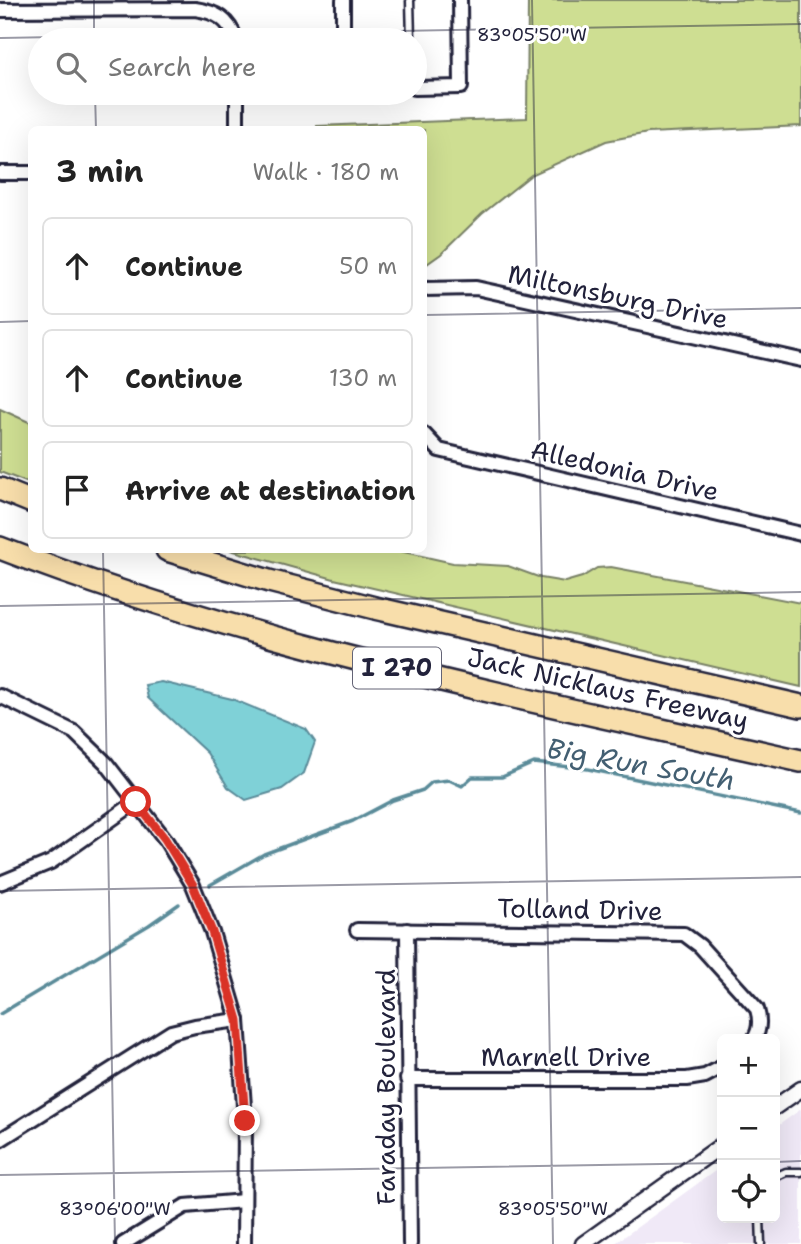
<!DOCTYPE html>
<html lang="en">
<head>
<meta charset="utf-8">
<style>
	body { margin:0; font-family:"Shantell Sans",sans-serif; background:#f2f2f2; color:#222 }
	.controls { position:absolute; right:21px; bottom:21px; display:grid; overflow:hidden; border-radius:10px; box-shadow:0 7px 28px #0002 }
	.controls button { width:63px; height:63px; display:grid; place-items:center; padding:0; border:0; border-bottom:2px solid #e0e0e0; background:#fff; color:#222; font:35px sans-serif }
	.stop { position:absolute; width:21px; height:21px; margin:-16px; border:5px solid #d93025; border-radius:50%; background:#fff }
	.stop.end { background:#d93025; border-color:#fff; box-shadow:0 2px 7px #0008 }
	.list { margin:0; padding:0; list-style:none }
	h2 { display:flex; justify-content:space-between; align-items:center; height:91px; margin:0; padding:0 28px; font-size:30px }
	h2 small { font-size:23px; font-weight:400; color:#767676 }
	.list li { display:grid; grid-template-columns:46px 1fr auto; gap:21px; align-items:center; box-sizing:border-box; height:98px; margin:0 14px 14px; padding:0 14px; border:2px solid #e0e0e0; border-radius:10px }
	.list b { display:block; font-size:26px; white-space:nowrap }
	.list em { font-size:23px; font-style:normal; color:#767676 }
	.icon { flex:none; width:38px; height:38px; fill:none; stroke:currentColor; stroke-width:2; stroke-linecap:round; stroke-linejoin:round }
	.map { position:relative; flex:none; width:801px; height:1244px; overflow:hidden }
	.search { position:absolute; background:#fff; box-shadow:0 7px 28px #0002; left:28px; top:28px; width:399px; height:77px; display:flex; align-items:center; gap:18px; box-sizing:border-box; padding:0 24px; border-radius:38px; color:#767676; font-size:26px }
	.panel { position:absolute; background:#fff; box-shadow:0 7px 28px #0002; left:28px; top:126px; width:399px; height:427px; border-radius:10px }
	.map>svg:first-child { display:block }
	.built { fill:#f0e9f7 }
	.green { fill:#cede92; stroke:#788066; stroke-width:2 }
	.water { fill:#7fd1d7; stroke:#5a8b99; stroke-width:2 }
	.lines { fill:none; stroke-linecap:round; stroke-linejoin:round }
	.stream { stroke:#5a8b99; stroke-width:3.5 }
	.service-casing { stroke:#22223b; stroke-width:11 }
	.minor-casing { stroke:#22223b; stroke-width:18 }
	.tertiary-casing { stroke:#22223b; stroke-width:19 }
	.motorway-casing { stroke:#22223b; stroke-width:26 }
	.service { stroke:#fff; stroke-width:6 }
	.minor { stroke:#fff; stroke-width:12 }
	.tertiary { stroke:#fff; stroke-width:14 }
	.motorway { stroke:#f8deab; stroke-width:21 }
	.route { stroke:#d93025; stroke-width:9 }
	.ticks { fill:none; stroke:#22223b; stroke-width:2; stroke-opacity:0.45 }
	.labels { text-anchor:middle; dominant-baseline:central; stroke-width:6; stroke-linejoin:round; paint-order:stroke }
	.shield { fill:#fff; stroke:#646476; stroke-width:2 }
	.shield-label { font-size:24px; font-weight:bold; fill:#22223b }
	.street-label { font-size:26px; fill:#22223b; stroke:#fff }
	.water-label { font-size:28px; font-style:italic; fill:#435f72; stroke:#fff }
	.ticks-label { font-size:18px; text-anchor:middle; fill:#22223b; stroke:#fff; stroke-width:6; stroke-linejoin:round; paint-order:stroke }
</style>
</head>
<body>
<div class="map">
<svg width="801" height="1244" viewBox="0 0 801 1244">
	<rect width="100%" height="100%" fill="#fff"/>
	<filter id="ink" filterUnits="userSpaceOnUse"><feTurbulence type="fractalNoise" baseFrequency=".0143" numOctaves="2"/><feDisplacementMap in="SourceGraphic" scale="14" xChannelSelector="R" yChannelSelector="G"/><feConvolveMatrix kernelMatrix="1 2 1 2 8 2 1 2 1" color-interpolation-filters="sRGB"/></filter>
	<g filter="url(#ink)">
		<!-- built -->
		<path class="built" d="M801,1109V1244H614L722,1166V1218H775V1128Z"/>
		<!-- green -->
		<g class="green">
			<path d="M528,0H801V126L648,133L606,141L531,175L482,214L441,254L424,266V130H317V126L527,118Z"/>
			<path d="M0,409L31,423V484L0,472Z"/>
			<path d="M230,550H395L453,563L508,566L541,578L565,582L582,577L597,568L611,567L801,603V687L334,579Z"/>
		</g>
		<!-- water -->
		<path class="water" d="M161,682L232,699L306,729L315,742L304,773L282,789L246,800L228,787L207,753L148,698L145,685Z"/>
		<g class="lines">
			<!-- stream -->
			<g class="stream">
				<path d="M210,885L264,854L353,821L393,800L423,790L432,782L449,780L462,786L472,777H502L534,763L588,769L801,813"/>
				<path d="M0,1014L149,925L179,904"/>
			</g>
			<!-- service casing -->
			<g class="service-casing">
				<g id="service">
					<path d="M410,0L411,40"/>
					<path d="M775,1177L786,1172H801"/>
					<path d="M760,1218L761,1244"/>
				</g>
			</g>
			<!-- minor casing -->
			<g class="minor-casing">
				<g id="minor">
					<path d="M0,10L195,9C216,12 229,19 236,40"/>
					<path d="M343,40V0"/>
					<path d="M415,88L461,87L460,0"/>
					<path d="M237,93V130"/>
					<path d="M0,173H32"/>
					<path d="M424,289L476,288L801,360"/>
					<path d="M424,434L439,450L801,534"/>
					<path d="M0,696L74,732L106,763L165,839L193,885L212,932L238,1020L245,1121L244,1244"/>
					<path d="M0,883L51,862L136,802"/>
					<path d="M357,930L684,934L700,946L757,1009C760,1019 760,1030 754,1039"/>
					<path d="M407,930L410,1244"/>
					<path d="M407,1079H687L705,1076L722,1067"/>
					<path d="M0,1140L171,1032L195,1026L238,1020"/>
					<path d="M123,1244L185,1206L244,1201"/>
				</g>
			</g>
			<!-- tertiary casing -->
			<g class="tertiary-casing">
				<g id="tertiary">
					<path d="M775,1107L801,1089"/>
					<path d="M583,1244L722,1145"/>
				</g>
			</g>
			<!-- motorway casing -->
			<g class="motorway-casing">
				<g id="motorway">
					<path d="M0,489L32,502"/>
					<path d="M0,548C258,648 532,700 801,761"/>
					<path d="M167,550L269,581L375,608L801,706"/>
				</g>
			</g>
			<!-- service -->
			<use href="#service" class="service"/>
			<!-- minor -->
			<use href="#minor" class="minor"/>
			<!-- tertiary -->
			<use href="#tertiary" class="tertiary"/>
			<!-- motorway -->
			<use href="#motorway" class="motorway"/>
		</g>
	</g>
	<g class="lines" filter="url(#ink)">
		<!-- route -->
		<path class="route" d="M136,802L165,839L193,885L212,932L238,1020L245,1121"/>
	</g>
	<!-- ticks -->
	<path class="ticks" d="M94,0V40M532,0L553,1244M0,38L801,24M95,93L96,130M424,315L801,308M0,322L32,321M103,550L115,1244M0,606L801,592M0,891L801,877M775,1162L801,1161M0,1175L722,1163"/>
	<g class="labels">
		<!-- shield labels -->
		<rect class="shield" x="353" y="647.5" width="88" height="41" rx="5"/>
		<g class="shield-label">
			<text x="397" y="668">I 270</text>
		</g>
		<!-- street labels -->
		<g class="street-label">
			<text transform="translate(618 296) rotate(12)">Miltonsburg Drive</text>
			<text transform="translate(625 470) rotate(13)">Alledonia Drive</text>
			<text transform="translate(608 688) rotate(13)">Jack Nicklaus Freeway</text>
			<text transform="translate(580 909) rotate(1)">Tolland Drive</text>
			<text x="566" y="1056">Marnell Drive</text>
			<text transform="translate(385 1087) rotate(-90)">Faraday Boulevard</text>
		</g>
		<!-- water labels -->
		<g class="water-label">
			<text transform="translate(641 764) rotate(10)">Big Run South</text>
		</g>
	</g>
	<g class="ticks-label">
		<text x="532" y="41">83°05'50"W</text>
		<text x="115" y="1215">83°06'00"W</text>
		<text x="553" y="1215">83°05'50"W</text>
	</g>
</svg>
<div class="controls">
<button>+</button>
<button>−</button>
<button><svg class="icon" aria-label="locate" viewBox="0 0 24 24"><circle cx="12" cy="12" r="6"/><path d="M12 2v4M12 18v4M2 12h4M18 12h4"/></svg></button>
</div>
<div class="stop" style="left:136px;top:802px"></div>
<div class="stop end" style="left:245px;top:1121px"></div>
<div class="search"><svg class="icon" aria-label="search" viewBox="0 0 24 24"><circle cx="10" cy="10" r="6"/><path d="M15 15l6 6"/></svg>Search here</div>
<section class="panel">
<h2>3 min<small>Walk · 180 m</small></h2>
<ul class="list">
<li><svg class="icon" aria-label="ahead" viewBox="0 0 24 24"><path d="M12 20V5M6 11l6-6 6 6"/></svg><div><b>Continue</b></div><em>50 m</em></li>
<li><svg class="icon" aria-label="ahead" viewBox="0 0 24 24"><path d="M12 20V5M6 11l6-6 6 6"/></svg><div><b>Continue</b></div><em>130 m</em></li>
<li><svg class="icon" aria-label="arrive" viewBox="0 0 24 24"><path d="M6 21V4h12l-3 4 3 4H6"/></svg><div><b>Arrive at destination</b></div></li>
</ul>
</section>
</div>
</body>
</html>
